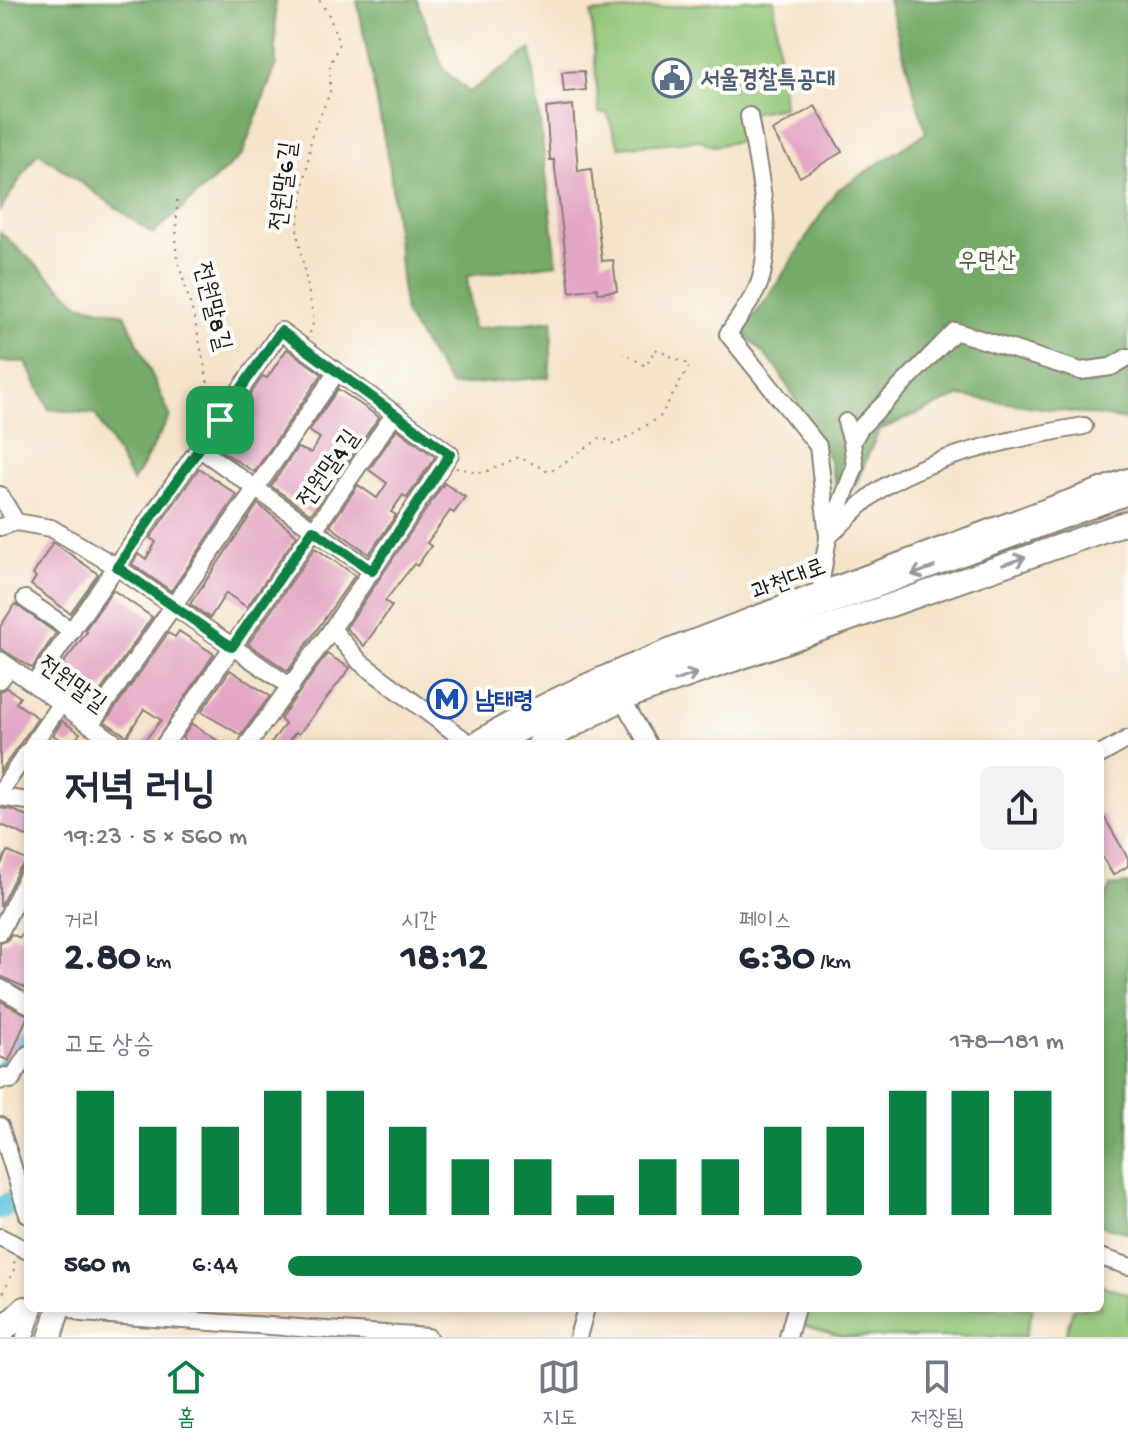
<!DOCTYPE html>
<html lang="ko">
<meta charset="utf-8">
<style>
:root{--surface:#fff;--page:#f2f2f3;--text:#1f2937;--muted:#747a83;--line:#e0e1e3;--accent:#0b8043}
body{margin:0;font-family:"Gochi Hand","Poor Story",sans-serif;background:var(--page);color:var(--text);height:100vh;display:flex;flex-direction:column;font-size:30px;white-space:nowrap}
*{box-sizing:border-box;margin:0}
p{font-size:26px;color:var(--muted)}
.icon{flex:none;width:44px;height:44px;fill:none;stroke:currentColor;stroke-width:2;stroke-linecap:round;stroke-linejoin:round}
.map{position:relative;flex:1;overflow:hidden}
.drawer{position:absolute;left:24px;top:740px;width:1080px;height:572px;display:flex;flex-direction:column;background:var(--surface);border-radius:12px;box-shadow:0 4px 12px #0003}
.drawer>*{flex:none}
.pin{position:absolute;display:grid;place-items:center;width:68px;height:68px;color:#fff;margin:-34px;border-radius:16px;box-shadow:0 4px 12px #0006}
.round{display:grid;place-items:center;flex:none;width:84px;height:84px;border-radius:12px;background:var(--page)}
.overview{display:flex;align-items:center;justify-content:space-between;height:136px;padding:0 40px}
h1{font-size:44px;font-weight:800;line-height:60px}
.figures{display:grid;grid-template-columns:repeat(3,1fr);gap:12px;height:136px;padding:8px 40px}
.figures div{display:grid;align-content:center}
.figures b{font-size:40px;font-weight:800}
.figures small{font-size:22px;font-weight:400}
.figures p{font-size:22px}
.chart{height:224px;padding:16px 40px}
.chart p{display:flex;justify-content:space-between}
.chart svg{width:100%;height:144px;margin-top:8px;stroke:var(--accent);stroke-width:6}
ul{padding:0 40px;list-style:none;font-size:26px}
li{display:grid;grid-template-columns:128px 96px 1fr;align-items:center;height:60px}
li i{height:20px;border-radius:10px;background:var(--accent)}
.tabs{display:flex;justify-content:space-around;align-items:center;height:112px;border-top:2px solid var(--line);background:var(--surface);font-size:22px;color:var(--muted)}
.tabs a{display:grid;justify-items:center;gap:4px}
.tabs .selected{color:var(--accent)}
.map>svg:first-child{display:block}
.green{fill:#90c476;stroke:#567049;stroke-width:2}
.forest{fill:#74aa67;stroke:#486342;stroke-width:2}
.lines{fill:none;stroke-linecap:round;stroke-linejoin:round}
.river{stroke:#60c7dc;stroke-width:22}
.building{fill:#e3a5c4}
.minor-casing{stroke:#888073;stroke-width:20}
.major-casing{stroke:#888073;stroke-width:26}
.highway-casing{stroke:#888073;stroke-width:28}
.path{stroke:#888073;stroke-width:2;stroke-dasharray:2 6;stroke-linecap:butt}
.minor{stroke:#fff;stroke-width:16}
.major{stroke:#fff;stroke-width:22}
.highway{stroke:#fff;stroke-width:24}
.oneway{stroke:#999}
.route-casing{stroke:#fff;stroke-width:16}
.route{stroke:#0b8043;stroke-width:10}
.labels{text-anchor:middle;stroke-width:8;stroke-linejoin:round;paint-order:stroke}
.service-label{font-size:24px;font-weight:bold;fill:#4e5e75;stroke:#fdfcf7;text-anchor:start}
.street-label{font-size:24px;fill:#1c1c1c;stroke:#fdfcf7}
.park-label{font-size:24px;fill:#4a5f40;stroke:#fdfcf7}
.transit-label{font-size:24px;font-weight:bold;fill:#164399;stroke:#fdfcf7;text-anchor:start}
</style>
<div class="map">
<svg width="1128" height="1337" viewBox="0 0 1128 1337">
<rect width="100%" height="100%" fill="#fdfcf7"/>
<filter id="ink" filterUnits="userSpaceOnUse"><feTurbulence type="fractalNoise" baseFrequency=".0125" numOctaves="2"/><feDisplacementMap in="SourceGraphic" scale="16" xChannelSelector="R" yChannelSelector="G"/><feConvolveMatrix kernelMatrix="1 2 1 2 8 2 1 2 1" color-interpolation-filters="sRGB"/></filter>
<filter id="wash" filterUnits="userSpaceOnUse"><feTurbulence type="fractalNoise" baseFrequency=".006" numOctaves="4" result="noise"/><feDisplacementMap in="SourceGraphic" scale="32" xChannelSelector="R" yChannelSelector="G"/><feGaussianBlur stdDeviation="1.8" result="paint"/><feColorMatrix in="noise" values="0 0 0 0 0 0 0 0 0 0 0 0 0 0 0 0 0 1.4 0 .05"/><feComposite in="paint" operator="in"/></filter>
<g filter="url(#wash)">
<rect width="100%" height="100%" fill="#f5e3ca"/>
<g class="green">
<polygon points="748,0 774,0 784,107 742,114 748,140 713,146 700,140 619,147 607,113 599,113 591,13"/>
<polygon points="1100,1285 1128,1294 1128,1337 1065,1337 1073,1308 1100,1308"/>
<polygon points="803,1308 1033,1308 1025,1337 843,1337 799,1324"/>
</g>
<g class="forest">
<polygon points="0,0 275,0 276,65 242,155 153,234 38,152 0,210"/>
<polygon points="357,0 417,0 444,70 469,92 531,49 557,264 467,276 473,329 553,320 549,377 451,386 405,315 390,169"/>
<polygon points="888,0 1128,0 1128,420 959,396 879,430 855,486 837,491 829,458 777,368 742,331 769,296 836,191 926,133"/>
<polygon points="0,232 79,304 125,314 170,416 133,482 95,414 49,409 26,362 0,362"/>
<polygon points="1128,884 1128,1233 1100,1225 1100,914 1110,886"/>
</g>
<g class="lines">
<g class="river">
<polyline points="5,1071 28,1044"/>
<polyline points="0,1209 11,1202"/>
</g>
</g>
<g id="blocks">
<g class="building">
<polygon points="584,71 586,90 564,92 562,72"/>
<polygon points="573,105 578,171 591,169 602,261 613,260 617,291 598,293 597,288 570,292 554,160 550,160 546,108"/>
<polygon points="815,106 842,152 800,177 772,131"/>
<polygon points="287,349 322,374 254,472 214,446 223,434 231,439 241,424 233,419 263,376 267,378"/>
<polygon points="338,389 379,417 311,514 271,486 297,448 311,453 320,438 309,431"/>
<polygon points="397,429 435,457 407,498 403,495 391,512 396,515 369,554 330,526 358,485 377,498 387,483 369,470"/>
<polygon points="199,468 237,495 171,591 132,564 138,554 146,559 156,542 150,538"/>
<polygon points="444,483 465,497 454,513 450,511 427,543 431,546 417,566 414,564 385,601 392,606 364,646 346,628"/>
<polygon points="258,504 297,535 247,607 226,593 210,618 190,604"/>
<polygon points="53,542 98,574 70,613 31,585 36,577 33,575"/>
<polygon points="315,548 355,575 288,671 248,644"/>
<polygon points="113,590 152,617 88,709 49,682 87,632 85,630"/>
<polygon points="15,604 56,633 32,668 0,648 0,627"/>
<polygon points="179,631 214,654 154,744 142,744 161,720 144,709 127,736 105,722 168,633 175,637"/>
<polygon points="327,654 350,668 299,734 296,732 286,744 270,744 285,724 280,719"/>
<polygon points="230,670 270,696 241,735 201,712"/>
<polygon points="7,688 20,697 16,703 38,718 0,772 0,691"/>
<polygon points="62,721 80,733 73,744 66,744 53,735"/>
<polygon points="192,724 223,744 190,744 182,738"/>
<polygon points="0,808 14,810 28,817 28,837 0,824"/>
<polygon points="1100,810 1128,858 1128,866 1113,875 1100,853"/>
<polygon points="7,851 28,861 18,870 0,907 0,867"/>
<polygon points="28,920 28,989 0,976 0,943 7,941 11,934 20,938"/>
<polygon points="0,1001 28,1015 9,1061 0,1057"/>
</g>
</g>
</g>
<g filter="url(#ink)">
<use href="#blocks" fill-opacity="0" stroke="#888073" stroke-width="2"/>
<g class="lines">
<g class="minor-casing">
<g id="minor">
<path d="M749 116C757 162 778 248 756 291 748 306 737 320 728 334L818 446 828 537 821 581 824 593"/>
<polyline points="846,422 852,442"/>
<polyline points="200,449 372,571"/>
<polyline points="0,495 16,522 51,528 117,567 291,687"/>
<polyline points="0,527 16,522"/>
<polyline points="830,532 855,467 852,442 860,428 955,331 1081,371 1111,367 1128,357"/>
<path d="M829 536C844 523 858 506 874 494 922 457 1025 436 1084 426"/>
<polyline points="25,599 72,631"/>
<polyline points="332,629 360,662 470,744"/>
<polyline points="0,660 117,744"/>
<polyline points="0,680 10,667"/>
<polyline points="34,684 281,331 450,454 332,629 248,744"/>
<polyline points="622,699 648,744"/>
<polyline points="90,725 337,372"/>
<polyline points="33,744 61,703"/>
<polyline points="165,744 395,413"/>
<polyline points="500,744 600,691 1128,496"/>
<polyline points="1100,755 1128,739"/>
<polyline points="0,792 28,751"/>
<polyline points="0,797 28,801"/>
<polyline points="0,932 28,875"/>
<polyline points="0,988 28,1004"/>
<polyline points="0,1081 5,1076 11,1080 28,1054"/>
<polyline points="0,1126 28,1215"/>
<polyline points="0,1237 28,1251"/>
<polyline points="1100,1257 1128,1266"/>
<polyline points="71,1308 81,1313 428,1337"/>
<polyline points="25,1337 34,1308"/>
<polyline points="578,1337 586,1308"/>
<polyline points="788,1337 796,1308"/>
</g>
</g>
<g class="major-casing">
<g id="major">
<path d="M475 744C570 686 670 650 774 611 892 567 1010 524 1128 480"/>
<polyline points="539,744 622,699 1128,522"/>
<polyline points="50,1337 59,1308"/>
</g>
</g>
<g class="highway-casing">
<polyline id="highway" points="0,1333 25,1309"/>
</g>
<g class="path">
<polyline points="177,200 176,254 195,321 207,377 210,407"/>
<polyline points="310,333 314,320 297,232 312,134 330,93 330,66 339,43 329,15 319,0"/>
<polyline points="456,468 483,473 519,457 550,472 602,437 614,445 660,417 690,365 655,349 646,366 623,353"/>
<polyline points="0,1300 15,1267 14,1261"/>
</g>
<use href="#minor" class="minor"/>
<use href="#major" class="major"/>
<use href="#highway" class="highway"/>
</g>
<defs><path id="oneway-shaft" d="M-6 0H5M1.5-3L5.5 0L1.5 3" fill="none" stroke-width="1.6" stroke-linecap="round" stroke-linejoin="round" transform="scale(2)"/></defs>
<g class="oneway">
<use href="#oneway-shaft" transform="translate(1014 561) rotate(-19)"/>
<use href="#oneway-shaft" transform="translate(923 571) rotate(159)"/>
<use href="#oneway-shaft" transform="translate(686 677) rotate(-19)"/>
</g>
</g>
<g class="lines" filter="url(#ink)">
<g class="route-casing">
<polygon id="route" points="281,331 450,454 372,571 313,530 232,647 117,567"/>
</g>
<use href="#route" class="route"/>
</g>
<defs>
<g id="civic-ring" transform="scale(2)"><circle r="9.5" fill="#fdfcf7" stroke="#5c6f8a" stroke-width="1.5"/><path d="M-.6-6.5H3V-4.5H.6V-3L4-1V1h2V6H-6V1h2V-1L-.6-3ZM-1.2 2.5V6h2.4V2.5Z" fill="#5c6f8a"/></g>
<g id="metro-ring" transform="scale(2)"><circle r="9.5" fill="#fdfcf7" stroke="#1a4fb4" stroke-width="1.5"/><path d="M-5.5 5V-5H-3L0 0L3-5H5.5V5H3V-.5L0 4L-3-.5V5Z" fill="#1a4fb4"/></g>
</defs>
<g fill-rule="evenodd">
<use href="#civic-ring" x="672" y="78"/>
<use href="#metro-ring" x="447" y="699"/>
</g>
<g class="labels">
<g class="service-label">
<text x="700" y="86">서울경찰특공대</text>
</g>
<g class="street-label">
<text transform="translate(282 186) rotate(-83)" y="8">전원말6길</text>
<text transform="translate(214 306) rotate(76)" y="8">전원말8길</text>
<text transform="translate(327 468) rotate(-55)" y="8">전원말4길</text>
<text transform="translate(788 578) rotate(-21)" y="8">과천대로</text>
<text transform="translate(73 683) rotate(36)" y="8">전원말길</text>
</g>
<g class="park-label">
<text x="987" y="267">우면산</text>
</g>
<g class="transit-label">
<text x="475" y="707">남태령</text>
</g>
</g>
</svg>
<div class="pin" style="left:220px;top:420px;background:#1e9e55"><svg class="icon" aria-label="arrive" viewBox="0 0 24 24"><path d="M6 21V4h12l-3 4 3 4H6"/></svg></div>
<section class="drawer">
<div class="overview"><div><h1>저녁 러닝</h1><p>19:23 · 5 × 560 m</p></div><a class="round"><svg class="icon" aria-label="share" viewBox="0 0 24 24"><path d="M12 15V3M7 8l5-5 5 5M5 13v7h14v-7"/></svg></a></div>
<div class="figures">
<div><p>거리</p><b>2.80<small> km</small></b></div>
<div><p>시간</p><b>18:12</b></div>
<div><p>페이스</p><b>6:30<small> /km</small></b></div>
</div>
<div class="chart"><p><span>고도 상승</span>178–181 m</p>
<svg viewBox="0 0 160 44" preserveAspectRatio="none"><path d="M5 44V6M15 44V17M25 44V17M35 44V6M45 44V6M55 44V17M65 44V27M75 44V27M85 44V38M95 44V27M105 44V27M115 44V17M125 44V17M135 44V6M145 44V6M155 44V6"/></svg>
</div>
<ul>
<li><b>560 m</b>6:44<i style="width:74%"></i></li>
</ul>
</section>
</div>
<nav class="tabs">
<a class="selected"><svg class="icon" aria-label="home" viewBox="0 0 24 24"><path d="M3 11l9-7 9 7M6 9v11h12V9"/></svg>홈</a>
<a><svg class="icon" aria-label="map" viewBox="0 0 24 24"><path d="M3 6l6-2 6 2 6-2v14l-6 2-6-2-6 2zM9 4v14M15 6v14"/></svg>지도</a>
<a><svg class="icon" aria-label="saved" viewBox="0 0 24 24"><path d="M7 4h10v16l-5-4-5 4z"/></svg>저장됨</a>
</nav>
